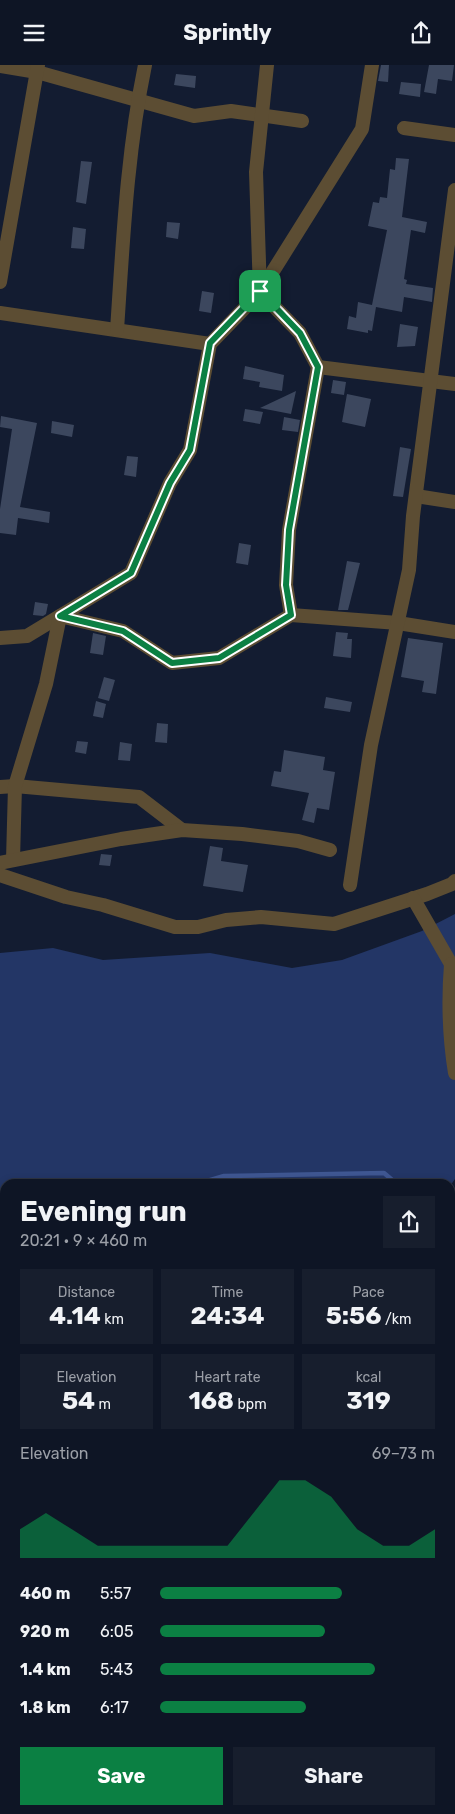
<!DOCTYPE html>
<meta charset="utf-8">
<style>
:root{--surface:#0e1525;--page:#171e2d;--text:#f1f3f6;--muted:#9b9fa7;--line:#2e3442;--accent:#0b8043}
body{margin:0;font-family:Rubik,sans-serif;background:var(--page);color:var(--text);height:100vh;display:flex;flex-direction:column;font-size:19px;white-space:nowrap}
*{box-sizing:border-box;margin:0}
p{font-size:16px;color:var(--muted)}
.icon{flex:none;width:28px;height:28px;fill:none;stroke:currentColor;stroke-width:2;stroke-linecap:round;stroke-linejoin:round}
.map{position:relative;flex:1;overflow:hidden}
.sheet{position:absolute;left:0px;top:1114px;width:455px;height:636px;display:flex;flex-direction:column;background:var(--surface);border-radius:15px 15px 0 0;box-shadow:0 2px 8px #0003,0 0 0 1px var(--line)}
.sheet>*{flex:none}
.pin{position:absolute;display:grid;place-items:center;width:42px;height:42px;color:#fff;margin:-21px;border-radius:10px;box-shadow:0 2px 8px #0006}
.round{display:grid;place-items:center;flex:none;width:52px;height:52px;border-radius:0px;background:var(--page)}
.summary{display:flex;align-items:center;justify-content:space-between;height:85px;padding:0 20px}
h1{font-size:28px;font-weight:700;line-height:38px}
.stats{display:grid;grid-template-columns:repeat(3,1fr);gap:8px;height:85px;padding:5px 20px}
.stats div{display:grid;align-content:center;border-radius:0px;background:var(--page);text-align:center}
.stats b{font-size:25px;font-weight:700}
.stats small{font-size:14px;font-weight:400}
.stats p{font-size:14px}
.chart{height:140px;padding:10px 20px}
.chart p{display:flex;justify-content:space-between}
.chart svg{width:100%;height:90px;margin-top:5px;fill:var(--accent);opacity:.7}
.button{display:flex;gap:10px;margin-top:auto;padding:10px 20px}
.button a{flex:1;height:58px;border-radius:0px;background:var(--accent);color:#fff;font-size:20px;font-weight:700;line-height:58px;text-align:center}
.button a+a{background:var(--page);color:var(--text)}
ul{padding:0 20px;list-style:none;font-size:16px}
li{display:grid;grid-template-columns:80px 60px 1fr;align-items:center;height:38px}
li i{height:12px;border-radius:6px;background:var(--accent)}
header{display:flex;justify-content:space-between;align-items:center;height:65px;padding:0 20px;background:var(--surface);font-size:22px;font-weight:700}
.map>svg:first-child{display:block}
.green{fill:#233666}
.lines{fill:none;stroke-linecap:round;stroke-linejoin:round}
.stream{stroke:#3f5792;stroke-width:4.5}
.building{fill:#3c475e}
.street{stroke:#5c4d33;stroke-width:14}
.route-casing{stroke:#fff;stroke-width:10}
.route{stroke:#0b8043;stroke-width:6}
</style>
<header><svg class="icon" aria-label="menu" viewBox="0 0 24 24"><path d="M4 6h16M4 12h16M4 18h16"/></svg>Sprintly<svg class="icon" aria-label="share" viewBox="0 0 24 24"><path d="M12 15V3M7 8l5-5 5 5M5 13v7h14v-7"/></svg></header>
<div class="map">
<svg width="455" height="1749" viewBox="0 0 455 1749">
<rect width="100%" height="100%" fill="#131c31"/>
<g class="green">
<polygon points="455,849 455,1114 450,1121 450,1119 5,1119 5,1153 0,1151 0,888 53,883 103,895 210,888 292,903 342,895 422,866"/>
<polygon points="450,1404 455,1406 455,1749 241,1749 243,1745 450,1745"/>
</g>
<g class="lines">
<g class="stream">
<polyline points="197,1119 224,1111 384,1108 397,1119"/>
<polyline points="0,1126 5,1128"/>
<polyline points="450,1165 455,1166"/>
<polyline points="0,1468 5,1469"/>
</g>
</g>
<g class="building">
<polygon points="381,0 389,0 388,17 378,16"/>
<polygon points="429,0 454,0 452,16 438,14 436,29 424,27"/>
<polygon points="176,9 196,11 195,23 174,20"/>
<polygon points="401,17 421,19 420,32 399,29"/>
<polygon points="396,93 409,94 402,152 427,157 425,168 411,165 404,214 407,215 406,219 433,223 432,237 404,232 402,247 376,242 372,266 368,265 368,268 347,264 349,251 356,253 358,237 372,240 387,165 368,161 373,137 379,138 380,132 387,133 390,104 395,105"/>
<polygon points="81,96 92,97 86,139 76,137"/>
<polygon points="167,157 180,158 178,174 166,172"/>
<polygon points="73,162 86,164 84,184 71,183"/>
<polygon points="202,226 214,228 211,248 199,246"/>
<polygon points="400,259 418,262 415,281 397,282"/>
<polygon points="245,301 284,310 282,326 259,322 260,317 243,314"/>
<polygon points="333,315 346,317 344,330 331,328"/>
<polygon points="296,326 291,349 260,343"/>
<polygon points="347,329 371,334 365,362 342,357"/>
<polygon points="245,344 263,347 260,359 243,356"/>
<polygon points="1,351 37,358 20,442 50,447 49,458 18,453 16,470 0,468 0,444 12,364 0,362"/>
<polygon points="284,352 300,355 298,367 282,365"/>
<polygon points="52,356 74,360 72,372 51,368"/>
<polygon points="400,382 411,384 403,432 393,431"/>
<polygon points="127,391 138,392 136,412 124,410"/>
<polygon points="239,478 251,480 248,500 236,498"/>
<polygon points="347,496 360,498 348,545 338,545"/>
<polygon points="35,537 48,539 46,549 43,551 33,550"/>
<polygon points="336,567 348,568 347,574 352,574 351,593 333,591"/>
<polygon points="93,568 106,571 103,590 90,588"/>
<polygon points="408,573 443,578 436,629 422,627 424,616 401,612"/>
<polygon points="104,612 115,615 109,636 98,633"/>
<polygon points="326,632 352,637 350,647 324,643"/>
<polygon points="96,636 106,639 103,653 93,651"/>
<polygon points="157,658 168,659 167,678 155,677"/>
<polygon points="77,676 88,677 86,689 75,687"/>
<polygon points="120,677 132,679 130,696 118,695"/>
<polygon points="284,685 325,692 323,705 335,707 329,745 317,743 314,758 302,755 309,728 271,721 274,706 281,707"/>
<polygon points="210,781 223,783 221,796 248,800 243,827 203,821"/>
<polygon points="101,789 112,790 110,801 99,800"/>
</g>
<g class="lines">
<g class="street">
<polyline points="0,1 37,7 194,51 231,46 302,56"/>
<polyline points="404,63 455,70"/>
<polyline points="0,217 38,0"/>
<polyline points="0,248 210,279"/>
<path d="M117 265C123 176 127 87 145 0"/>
<polyline points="318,302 455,319"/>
<polyline points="416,431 455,437"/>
<polyline points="291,550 286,520 289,465 318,302 300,268 260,227 362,64 372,0"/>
<polyline points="0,573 27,571 60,551 123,566 172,598 219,593 291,550 398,558 455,567"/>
<polyline points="0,722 15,721 139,732 182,765"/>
<polyline points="13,795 15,721 46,619 60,551 131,508 170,418 190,385 210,279 260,227 256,107 267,0"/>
<polyline points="0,798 121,774 182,765 242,769 298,776 330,785"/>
<polyline points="0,810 66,832 103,840 175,862 198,862 226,855 261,852 334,859 427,829 452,819 455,816"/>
<polyline points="350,820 371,680 409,505 413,451 455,125"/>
<polyline points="413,833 455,906"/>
<path d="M451 899C448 937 449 971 455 1008"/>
</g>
</g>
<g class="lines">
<g class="route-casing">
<polygon id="route" points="260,226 300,268 318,302 289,465 286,520 291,550 219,593 172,598 123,566 60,551 131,508 170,418 190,385 210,278"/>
</g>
<use href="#route" class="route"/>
</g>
</svg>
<div class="pin" style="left:260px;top:226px;background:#1e9e55"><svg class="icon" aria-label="arrive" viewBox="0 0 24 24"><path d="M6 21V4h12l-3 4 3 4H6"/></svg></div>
<section class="sheet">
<div class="summary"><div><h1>Evening run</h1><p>20:21 · 9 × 460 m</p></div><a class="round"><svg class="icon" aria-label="share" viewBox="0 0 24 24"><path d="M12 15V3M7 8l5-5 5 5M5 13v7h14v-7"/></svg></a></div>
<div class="stats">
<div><p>Distance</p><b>4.14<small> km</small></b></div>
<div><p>Time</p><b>24:34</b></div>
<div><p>Pace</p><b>5:56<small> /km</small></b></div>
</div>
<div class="stats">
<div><p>Elevation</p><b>54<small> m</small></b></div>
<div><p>Heart rate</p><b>168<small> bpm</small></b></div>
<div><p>kcal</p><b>319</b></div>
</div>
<div class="chart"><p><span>Elevation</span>69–73 m</p>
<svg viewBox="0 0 160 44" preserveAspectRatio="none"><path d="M0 44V30L10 22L20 30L30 38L40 38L50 38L60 38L70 38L80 38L90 22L100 6L110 6L120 14L130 30L140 38L150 38L160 30V44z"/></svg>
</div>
<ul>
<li><b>460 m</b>5:57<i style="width:66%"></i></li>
<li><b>920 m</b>6:05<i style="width:60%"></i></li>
<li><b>1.4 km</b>5:43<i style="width:78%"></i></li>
<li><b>1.8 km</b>6:17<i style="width:53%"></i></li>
</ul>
<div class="button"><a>Save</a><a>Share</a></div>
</section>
</div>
